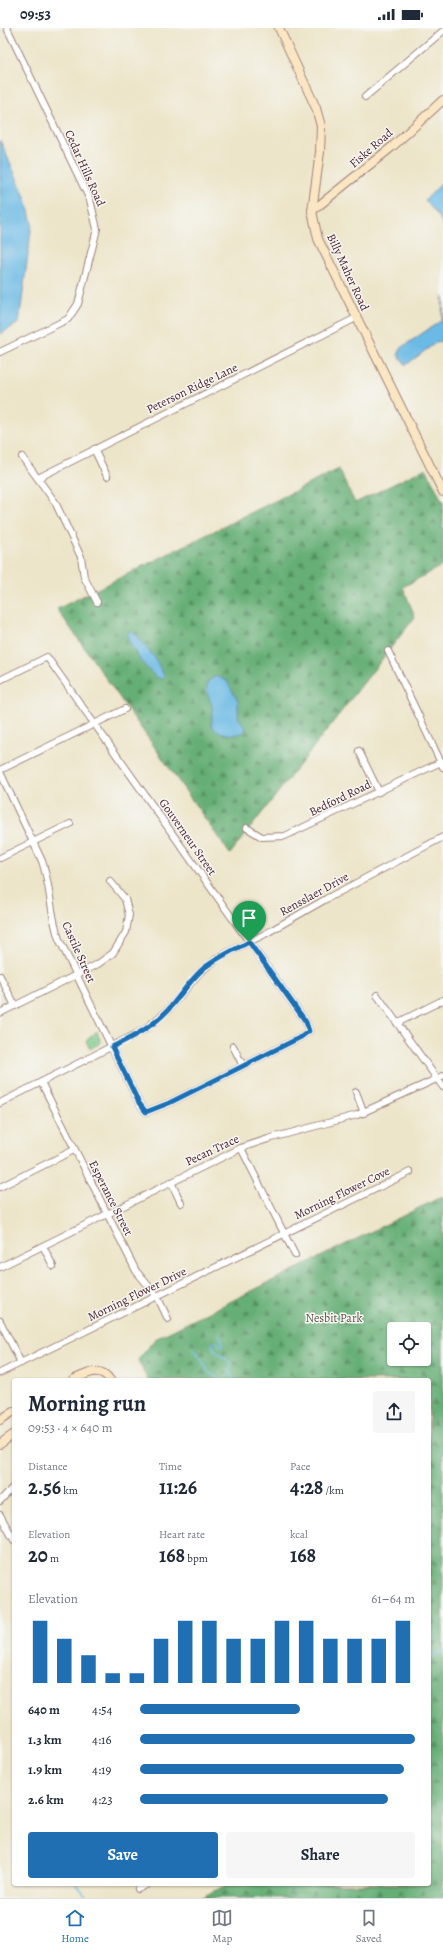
<!DOCTYPE html>
<meta charset="utf-8">
<style>
:root{--surface:#fff;--page:#f6f6f7;--text:#1f2937;--muted:#747a83;--line:#e0e1e3;--accent:#1f6fb2}
body{margin:0;font-family:Alegreya,serif;background:var(--page);color:var(--text);height:100vh;display:flex;flex-direction:column;font-size:15px;white-space:nowrap}
*{box-sizing:border-box;margin:0}
p{font-size:13px;color:var(--muted)}
.icon{flex:none;width:22px;height:22px;fill:none;stroke:currentColor;stroke-width:2;stroke-linecap:round;stroke-linejoin:round}
.map{position:relative;flex:1;overflow:hidden}
.side{position:absolute;left:12px;top:1350px;width:419px;height:508px;display:flex;flex-direction:column;background:var(--surface);border-radius:4px;box-shadow:0 1px 3px #0004}
.side>*{flex:none}
.controls{position:absolute;left:387px;top:1294px;display:grid;gap:8px}
.controls a{display:grid;place-items:center;width:44px;height:44px;border-radius:4px;background:var(--surface);box-shadow:0 1px 3px #0004;font-size:20px}
.pin{position:absolute;display:grid;place-items:center;width:34px;height:34px;color:#fff;margin:-41px -17px;border-radius:50% 50% 50% 0;rotate:-45deg;box-shadow:0 0 4px #0007}
.pin .icon{rotate:45deg}
.round{display:grid;place-items:center;flex:none;width:42px;height:42px;border-radius:4px;background:var(--page)}
.head{display:flex;align-items:center;justify-content:space-between;height:68px;padding:0 16px}
h1{font-size:22px;font-weight:700;line-height:30px}
.stats{display:grid;grid-template-columns:repeat(3,1fr);gap:6px;height:68px;padding:4px 16px}
.stats div{display:grid;align-content:center}
.stats b{font-size:20px;font-weight:700}
.stats small{font-size:11px;font-weight:400}
.stats p{font-size:11px}
.chart{height:112px;padding:8px 16px}
.chart p{display:flex;justify-content:space-between}
.chart svg{width:100%;height:72px;margin-top:4px;stroke:var(--accent);stroke-width:6}
.primary-button{display:flex;gap:8px;margin-top:auto;padding:8px 16px}
.primary-button a{flex:1;height:46px;border-radius:4px;background:var(--accent);color:#fff;font-size:16px;font-weight:700;line-height:46px;text-align:center}
.primary-button a+a{background:var(--page);color:var(--text)}
ul{padding:0 16px;list-style:none;font-size:13px}
li{display:grid;grid-template-columns:64px 48px 1fr;align-items:center;height:30px}
li i{height:10px;border-radius:5px;background:var(--accent)}
.status{display:flex;justify-content:space-between;align-items:center;height:28px;padding:0 20px;background:var(--surface);direction:ltr}
.status svg{height:11px;fill:currentColor}
.tabs{display:flex;justify-content:space-around;align-items:center;height:56px;border-top:1px solid var(--line);background:var(--surface);font-size:11px;color:var(--muted)}
.tabs a{display:grid;justify-items:center;gap:2px}
.tabs .selected{color:var(--accent)}
.map>svg:first-child{display:block}
.grass{fill:url(#grass-dots);stroke:#63745a}
.forest{fill:url(#forest-firs);stroke:#586650;fill-rule:evenodd}
.water{fill:#6abae5;stroke:#5a6c88}
.lines{fill:none;stroke-linecap:round;stroke-linejoin:round}
.stream{stroke:#6abae5;stroke-width:1.5}
.street-casing{stroke:#9c827a;stroke-width:8}
.secondary-casing{stroke:#9c827a;stroke-width:10}
.street{stroke:#fff;stroke-width:6}
.secondary{stroke:#fbe6c4;stroke-width:8}
.route-casing{stroke:#fff;stroke-width:8}
.route{stroke:#1f6fb2;stroke-width:5}
.labels{text-anchor:middle;stroke-width:3;stroke-linejoin:round;paint-order:stroke}
.street-label{font-size:12px;fill:#4a1f2b;stroke:#f6f6f2}
.park-label{font-size:12px;fill:#595247;stroke:#f6f6f2}
</style>
<div class="status"><b>09:53</b><svg viewBox="0 0 49 12"><path d="M0 12V9h3v3zM5 12V6h3v6zM10 12V3h3v9zM15 12V0h3v12zM26 1h20v11H26zM47 4h2v5h-2z"/></svg></div>
<div class="map">
<svg width="443" height="1870" viewBox="0 0 443 1870">
<defs>
<pattern id="grass-dots" width="8" height="8" patternUnits="userSpaceOnUse"><rect width="8" height="8" fill="#7cca89"/><path d="M2 2h.1M6 6h.1" fill="none" stroke="#6dad76" stroke-width="1.8" stroke-linecap="round"/></pattern>
<pattern id="forest-firs" width="22" height="20" patternUnits="userSpaceOnUse"><rect width="22" height="20" fill="#65ae75"/><path d="M5 1l3.5 6h-7zM16 11l3.5 6h-7z" fill="#558d60"/></pattern>
</defs>
<rect width="100%" height="100%" fill="#f6f6f2"/>
<filter id="ink" filterUnits="userSpaceOnUse"><feTurbulence type="fractalNoise" baseFrequency=".025" numOctaves="2"/><feDisplacementMap in="SourceGraphic" scale="8" xChannelSelector="R" yChannelSelector="G"/><feConvolveMatrix kernelMatrix="1 2 1 2 8 2 1 2 1" color-interpolation-filters="sRGB"/></filter>
<filter id="wash" filterUnits="userSpaceOnUse"><feTurbulence type="fractalNoise" baseFrequency=".012" numOctaves="4" result="noise"/><feDisplacementMap in="SourceGraphic" scale="16" xChannelSelector="R" yChannelSelector="G"/><feGaussianBlur stdDeviation="0.9" result="paint"/><feColorMatrix in="noise" values="0 0 0 0 0 0 0 0 0 0 0 0 0 0 0 0 0 1.4 0 .05"/><feComposite in="paint" operator="in"/></filter>
<g filter="url(#wash)">
<rect width="100%" height="100%" fill="#ede5c9"/>
<polygon class="grass" points="97,1003 101,1015 90,1021 86,1013"/>
<g class="forest">
<polygon points="426,440 443,475 443,537 403,559 415,589 230,826 57,581 339,441 355,475"/>
<path d="M443 1168V1870H200L229 1856H429V1352H148L138 1332 155 1311ZM394 1301H424V1331H394Z"/>
</g>
<g class="water">
<polygon points="0,112 26,171 32,195 19,295 0,306"/>
<polygon points="443,154 443,197 439,189 425,172"/>
<polygon points="443,268 443,315 438,313 406,337 398,327 402,319 442,292"/>
<path d="M131 602 155 630 164 648 163 651C151 651 128 617 127 606Z"/>
<path d="M216 648 227 653 238 673V689L246 701C241 711 217 706 212 698 211 691 214 681 211 675 208 665 205 665 208 653Z"/>
</g>
<g class="lines">
<g class="stream">
<polyline points="219,1306 223,1316 221,1318 215,1314 212,1316 214,1322 232,1336 229,1342 234,1352"/>
<path d="M193 1321C202 1329 202 1334 208 1343 211 1347 216 1347 218 1352"/>
<polyline points="429,1600 434,1611 429,1614"/>
<polyline points="429,1626 432,1629 440,1623 443,1626"/>
<polyline points="76,1856 88,1870"/>
</g>
</g>
</g>
<g filter="url(#ink)">
<g class="lines">
<g class="street-casing">
<g id="street">
<polyline points="365,69 443,3"/>
<polyline points="0,324 68,291 78,276 97,201 90,172 7,0"/>
<polyline points="94,421 107,448"/>
<polyline points="22,429 55,474 81,529 84,549 97,574"/>
<polyline points="38,450 356,290"/>
<polyline points="388,623 443,739"/>
<path d="M0 652 47 629 306 994 309 1003 301 1009 169 1075 146 1084 139 1075 59 911C50 886 51 859 42 833L0 744"/>
<polyline points="359,723 379,764"/>
<polyline points="0,742 125,681"/>
<polyline points="247,800 262,809 285,808 443,733"/>
<polyline points="0,830 70,796"/>
<polyline points="0,948 15,978"/>
<polyline points="377,967 443,1059"/>
<polyline points="0,985 98,936 113,925 126,904 129,887 125,871 110,853"/>
<polyline points="397,995 443,972"/>
<polyline points="233,1018 243,1038"/>
<polyline points="41,1054 136,1243 157,1268 168,1291"/>
<polyline points="356,1064 364,1085"/>
<polyline points="0,1075 144,1002 168,982 200,944 219,929 265,906 326,871 443,809"/>
<polyline points="241,1120 295,1227"/>
<polyline points="171,1154 181,1175"/>
<polyline points="0,1159 74,1122"/>
<polyline points="43,1218 53,1238"/>
<polyline points="0,1239 241,1120 268,1111 357,1087 443,1048"/>
<polyline points="0,1293 21,1335"/>
<polyline points="0,1345 410,1144"/>
<polyline points="0,1473 14,1458"/>
<polyline points="0,1487 14,1512"/>
<polyline points="138,1861 148,1856"/>
</g>
</g>
<g class="secondary-casing">
<g id="secondary">
<polyline points="279,0 316,80 321,98 320,124 312,183 318,211 443,464"/>
<polyline points="312,183 393,118 443,72"/>
<path d="M73 1352C86 1346 100 1337 110 1352"/>
<polyline points="0,1392 14,1383"/>
<polyline points="0,1416 14,1406"/>
</g>
</g>
<use href="#street" class="street"/>
<use href="#secondary" class="secondary"/>
</g>
</g>
<g class="lines" filter="url(#ink)">
<g class="route-casing">
<path id="route" d="M249 914 306 994 309 1003 301 1009 169 1075 146 1084 139 1075 112 1019C133 1009 152 999 168 982 180 968 190 952 204 940 218 929 233 922 249 914Z"/>
</g>
<use href="#route" class="route"/>
</g>
<g class="labels">
<g class="street-label">
<text transform="translate(371 120) rotate(-41)" y="4">Fiske Road</text>
<text transform="translate(85 140) rotate(66)" y="4">Cedar Hills Road</text>
<text transform="translate(348 244) rotate(65)" y="4">Billy Maher Road</text>
<text transform="translate(192 360) rotate(-26)" y="4">Peterson Ridge Lane</text>
<text transform="translate(340 770) rotate(-26)" y="4">Bedford Road</text>
<text transform="translate(188 809) rotate(55)" y="4">Gouverneur Street</text>
<text transform="translate(314 866) rotate(-29)" y="4">Rensslaer Drive</text>
<text transform="translate(79 924) rotate(66)" y="4">Castile Street</text>
<text transform="translate(212 1122) rotate(-25)" y="4">Pecan Trace</text>
<text transform="translate(342 1165) rotate(-26)" y="4">Morning Flower Cove</text>
<text transform="translate(111 1170) rotate(63)" y="4">Esperance Street</text>
<text transform="translate(137 1266) rotate(-26)" y="4">Morning Flower Drive</text>
</g>
<g class="park-label">
<text x="334" y="1294">Nesbit Park</text>
</g>
</g>
</svg>
<div class="controls">
<a><svg class="icon" aria-label="locate" viewBox="0 0 24 24"><circle cx="12" cy="12" r="6"/><path d="M12 2v4M12 18v4M2 12h4M18 12h4"/></svg></a>
</div>
<div class="pin" style="left:249px;top:914px;background:#1e9e55"><svg class="icon" aria-label="arrive" viewBox="0 0 24 24"><path d="M6 21V4h12l-3 4 3 4H6"/></svg></div>
<section class="side">
<div class="head"><div><h1>Morning run</h1><p>09:53 · 4 × 640 m</p></div><a class="round"><svg class="icon" aria-label="share" viewBox="0 0 24 24"><path d="M12 15V3M7 8l5-5 5 5M5 13v7h14v-7"/></svg></a></div>
<div class="stats">
<div><p>Distance</p><b>2.56<small> km</small></b></div>
<div><p>Time</p><b>11:26</b></div>
<div><p>Pace</p><b>4:28<small> /km</small></b></div>
</div>
<div class="stats">
<div><p>Elevation</p><b>20<small> m</small></b></div>
<div><p>Heart rate</p><b>168<small> bpm</small></b></div>
<div><p>kcal</p><b>168</b></div>
</div>
<div class="chart"><p><span>Elevation</span>61–64 m</p>
<svg viewBox="0 0 160 44" preserveAspectRatio="none"><path d="M5 44V6M15 44V17M25 44V27M35 44V38M45 44V38M55 44V17M65 44V6M75 44V6M85 44V17M95 44V17M105 44V6M115 44V6M125 44V17M135 44V17M145 44V17M155 44V6"/></svg>
</div>
<ul>
<li><b>640 m</b>4:54<i style="width:58%"></i></li>
<li><b>1.3 km</b>4:16<i style="width:100%"></i></li>
<li><b>1.9 km</b>4:19<i style="width:96%"></i></li>
<li><b>2.6 km</b>4:23<i style="width:90%"></i></li>
</ul>
<div class="primary-button"><a>Save</a><a>Share</a></div>
</section>
</div>
<nav class="tabs">
<a class="selected"><svg class="icon" aria-label="home" viewBox="0 0 24 24"><path d="M3 11l9-7 9 7M6 9v11h12V9"/></svg>Home</a>
<a><svg class="icon" aria-label="map" viewBox="0 0 24 24"><path d="M3 6l6-2 6 2 6-2v14l-6 2-6-2-6 2zM9 4v14M15 6v14"/></svg>Map</a>
<a><svg class="icon" aria-label="saved" viewBox="0 0 24 24"><path d="M7 4h10v16l-5-4-5 4z"/></svg>Saved</a>
</nav>
